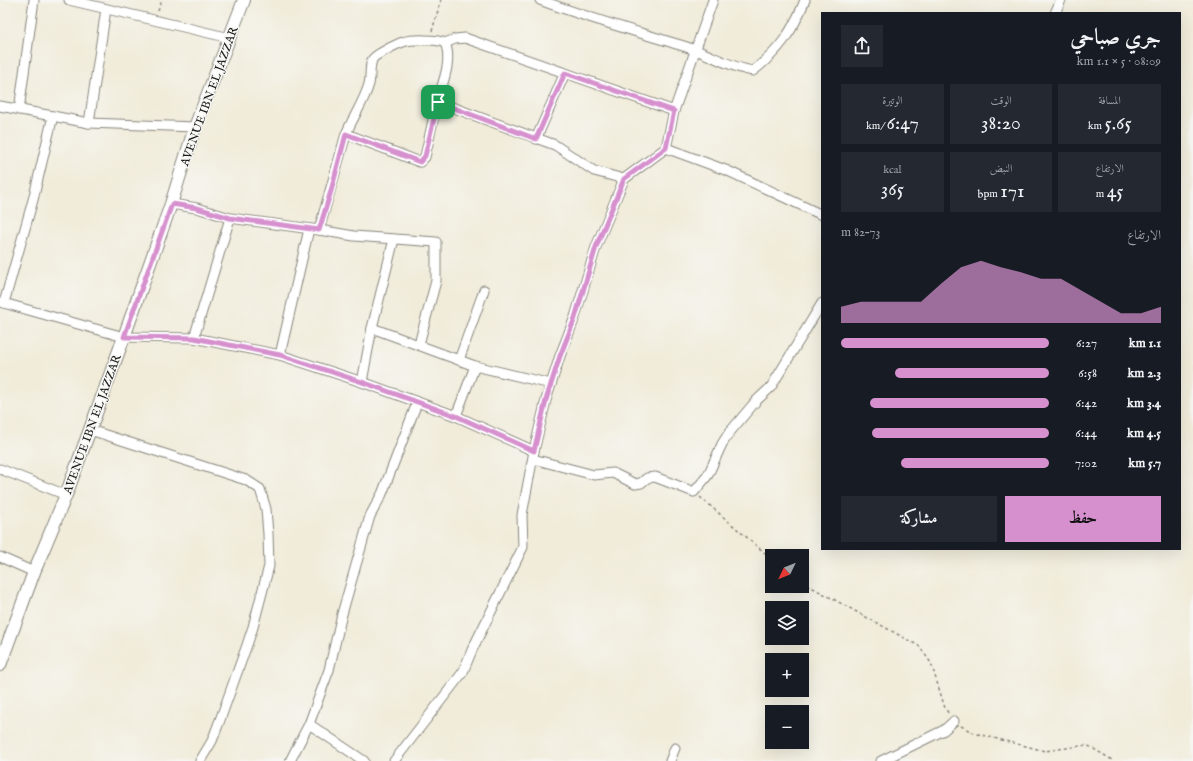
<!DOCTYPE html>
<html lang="ar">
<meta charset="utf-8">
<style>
:root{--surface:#171b24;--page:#242831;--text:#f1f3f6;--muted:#9ea1a6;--accent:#d690ce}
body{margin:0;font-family:"IM FELL English",Amiri,serif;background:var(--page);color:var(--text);direction:rtl;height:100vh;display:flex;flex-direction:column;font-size:15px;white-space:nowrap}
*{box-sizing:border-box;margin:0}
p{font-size:13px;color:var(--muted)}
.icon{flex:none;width:22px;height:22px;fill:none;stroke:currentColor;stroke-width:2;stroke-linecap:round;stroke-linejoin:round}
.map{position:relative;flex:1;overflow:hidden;direction:ltr}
.side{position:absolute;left:821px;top:12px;width:360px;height:538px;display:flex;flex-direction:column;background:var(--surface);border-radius:0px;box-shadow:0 4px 16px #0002;direction:rtl}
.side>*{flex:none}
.needle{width:26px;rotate:227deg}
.controls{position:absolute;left:765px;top:549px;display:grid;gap:8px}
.controls a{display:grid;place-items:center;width:44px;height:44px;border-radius:0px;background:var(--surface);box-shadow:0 4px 16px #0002;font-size:20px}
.pin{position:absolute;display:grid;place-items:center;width:34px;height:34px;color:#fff;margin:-17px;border-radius:8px;box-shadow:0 2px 6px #0006}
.round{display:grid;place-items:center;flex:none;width:42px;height:42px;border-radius:0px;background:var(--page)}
.summary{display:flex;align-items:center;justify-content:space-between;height:68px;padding:0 20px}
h1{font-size:22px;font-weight:600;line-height:30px}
.metrics{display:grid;grid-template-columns:repeat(3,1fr);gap:6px;height:68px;padding:4px 20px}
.metrics div{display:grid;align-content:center;border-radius:0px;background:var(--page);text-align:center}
.metrics b{font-size:20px;font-weight:600}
.metrics small{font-size:11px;font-weight:400}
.metrics p{font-size:11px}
.chart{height:112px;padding:8px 20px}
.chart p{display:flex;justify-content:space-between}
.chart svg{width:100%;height:72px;margin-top:4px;fill:var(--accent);opacity:.7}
.primary-button{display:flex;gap:8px;margin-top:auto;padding:8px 20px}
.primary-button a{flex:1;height:46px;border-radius:0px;background:var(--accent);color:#111;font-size:16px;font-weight:600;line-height:46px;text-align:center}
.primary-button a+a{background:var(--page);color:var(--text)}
ul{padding:0 20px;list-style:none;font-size:13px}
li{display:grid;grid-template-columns:64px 48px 1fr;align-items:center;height:30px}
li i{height:10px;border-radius:5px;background:var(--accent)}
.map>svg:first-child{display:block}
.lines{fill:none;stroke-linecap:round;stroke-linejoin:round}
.minor-casing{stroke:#86847b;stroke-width:11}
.major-casing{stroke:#86847b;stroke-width:14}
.path{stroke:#86847b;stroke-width:1.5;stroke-dasharray:3 3;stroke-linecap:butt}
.minor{stroke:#fff;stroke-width:9}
.major{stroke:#fff;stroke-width:12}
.route-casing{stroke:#fff;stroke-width:8}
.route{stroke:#d690ce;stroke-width:5}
.labels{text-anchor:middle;stroke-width:3;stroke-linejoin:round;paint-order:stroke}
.street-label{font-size:12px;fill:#1c1c1c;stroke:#f6f6f2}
</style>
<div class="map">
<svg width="1193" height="761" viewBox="0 0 1193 761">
<rect width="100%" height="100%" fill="#f6f6f2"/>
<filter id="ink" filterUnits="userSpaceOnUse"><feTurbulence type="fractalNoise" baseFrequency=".025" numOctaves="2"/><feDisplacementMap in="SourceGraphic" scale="8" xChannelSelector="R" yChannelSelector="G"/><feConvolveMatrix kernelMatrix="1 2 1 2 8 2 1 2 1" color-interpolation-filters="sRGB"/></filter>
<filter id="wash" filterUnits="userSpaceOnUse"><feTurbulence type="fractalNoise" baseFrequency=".012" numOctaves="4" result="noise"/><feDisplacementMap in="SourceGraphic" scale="16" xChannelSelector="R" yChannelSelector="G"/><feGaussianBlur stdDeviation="0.9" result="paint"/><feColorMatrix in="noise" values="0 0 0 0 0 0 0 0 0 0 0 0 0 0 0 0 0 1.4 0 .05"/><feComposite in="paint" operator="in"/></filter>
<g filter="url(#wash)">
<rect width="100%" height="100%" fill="#f1ecda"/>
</g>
<g filter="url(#ink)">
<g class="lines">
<g class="minor-casing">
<g id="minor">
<polyline points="69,0 230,38"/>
<path d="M540 0C590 19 642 33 693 49 713 56 732 68 753 71 779 51 793 31 805 0"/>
<polyline points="1055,13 1061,0"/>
<polyline points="445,43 455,39 465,38 674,111"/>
<polyline points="438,102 555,145 594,171 624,179 666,148 674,111 713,0"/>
<polyline points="0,106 89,123 195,127"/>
<polyline points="19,110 34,0"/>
<polyline points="89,123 106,9"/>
<polyline points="536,139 565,73"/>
<polyline points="666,148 728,171 822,215"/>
<polyline points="171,204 197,208 230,218 319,230 354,236 436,242 436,281 419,344"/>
<path d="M319 230 346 134C353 117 364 102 369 84 371 77 369 68 372 60 374 55 397 44 403 42 411 39 438 39 445 43 453 61 442 84 437 102 433 120 429 139 425 157L420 162 346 134"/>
<polyline points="0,302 124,337 194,338 280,355 362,382 456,416 534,451"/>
<polyline points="4,303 33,200 53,116"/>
<polyline points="372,328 475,366 456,416"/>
<polyline points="194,338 230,218"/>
<polyline points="280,355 309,229"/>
<polyline points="459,360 484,290"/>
<polyline points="475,366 551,384"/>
<polyline points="362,382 372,328 394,239"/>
<polyline points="90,430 246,480 260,489 266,509 268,534 269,566 253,627 247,645 220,720 212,741 200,761"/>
<polyline points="533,459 594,475 613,473 635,484 641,483 647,478 655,477 694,492 708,475 722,444 729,433 756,401 771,387 822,303"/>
<polyline points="0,469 66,495"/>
<polyline points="0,557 34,572"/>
<polyline points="309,724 364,761"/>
<polyline points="290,761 309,724 329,670 342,614 370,516 382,494 417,403"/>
<polyline points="394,761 463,672 472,650 523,547 522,515 534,451 546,400 560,356 575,317 596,247 624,179"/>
<polyline points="670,761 675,748"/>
<polyline points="881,761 944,730 954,721"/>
</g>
</g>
<g class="major-casing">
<polyline id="major" points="0,665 34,572 66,495 124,337 171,204 195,127 244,0"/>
</g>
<g class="path">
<polyline points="158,11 162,0"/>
<polyline points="432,31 441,0"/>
<polyline points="700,497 772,559"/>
<polyline points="802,582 919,646 931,663 945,708 949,714"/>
<polyline points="961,726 974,733 1045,751 1087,745 1114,761"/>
</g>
<use href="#minor" class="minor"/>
<use href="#major" class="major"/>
</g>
</g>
<g class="lines" filter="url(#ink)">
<g class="route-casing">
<polygon id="route" points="565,73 674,111 666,148 624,179 596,247 575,318 560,356 546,400 534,451 456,416 362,382 280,355 194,338 124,337 172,204 197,208 230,218 319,230 331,191 346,134 420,162 425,156 438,102 536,139"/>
</g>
<use href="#route" class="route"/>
</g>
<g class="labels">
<g class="street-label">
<text transform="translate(209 96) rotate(-70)" y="4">AVENUE IBN EL JAZZAR</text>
<text transform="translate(92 424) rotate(-70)" y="4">AVENUE IBN EL JAZZAR</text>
</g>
</g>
</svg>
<div class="controls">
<a><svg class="needle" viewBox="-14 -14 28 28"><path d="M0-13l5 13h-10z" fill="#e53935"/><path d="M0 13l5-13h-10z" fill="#9ea1a6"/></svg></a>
<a><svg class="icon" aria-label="layers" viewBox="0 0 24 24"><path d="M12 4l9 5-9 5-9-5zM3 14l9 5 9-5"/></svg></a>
<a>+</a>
<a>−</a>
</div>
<div class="pin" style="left:438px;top:102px;background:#1e9e55"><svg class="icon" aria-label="arrive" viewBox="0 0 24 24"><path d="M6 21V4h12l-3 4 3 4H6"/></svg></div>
<section class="side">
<div class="summary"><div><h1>جري صباحي</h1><p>08:09 · 5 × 1.1 km</p></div><a class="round"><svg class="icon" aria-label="share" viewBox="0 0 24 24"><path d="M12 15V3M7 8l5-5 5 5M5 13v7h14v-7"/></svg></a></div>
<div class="metrics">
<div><p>المسافة</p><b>5.65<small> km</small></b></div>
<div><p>الوقت</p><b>38:20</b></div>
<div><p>الوتيرة</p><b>6:47<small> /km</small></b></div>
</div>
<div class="metrics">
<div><p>الارتفاع</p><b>45<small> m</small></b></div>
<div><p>النبض</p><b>171<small> bpm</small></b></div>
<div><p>kcal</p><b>365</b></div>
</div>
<div class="chart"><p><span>الارتفاع</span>73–82 m</p>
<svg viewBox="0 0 160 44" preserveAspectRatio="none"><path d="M0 44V34L10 31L20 31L30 31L40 31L50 20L60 10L70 6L80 10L90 13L100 17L110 17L120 24L130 31L140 38L150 38L160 34V44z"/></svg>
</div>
<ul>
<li><b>1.1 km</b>6:27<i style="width:100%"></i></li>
<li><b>2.3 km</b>6:58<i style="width:74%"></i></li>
<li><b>3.4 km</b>6:42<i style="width:86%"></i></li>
<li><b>4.5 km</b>6:44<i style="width:85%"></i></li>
<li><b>5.7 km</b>7:02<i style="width:71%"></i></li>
</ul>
<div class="primary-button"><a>حفظ</a><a>مشاركة</a></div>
</section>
</div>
